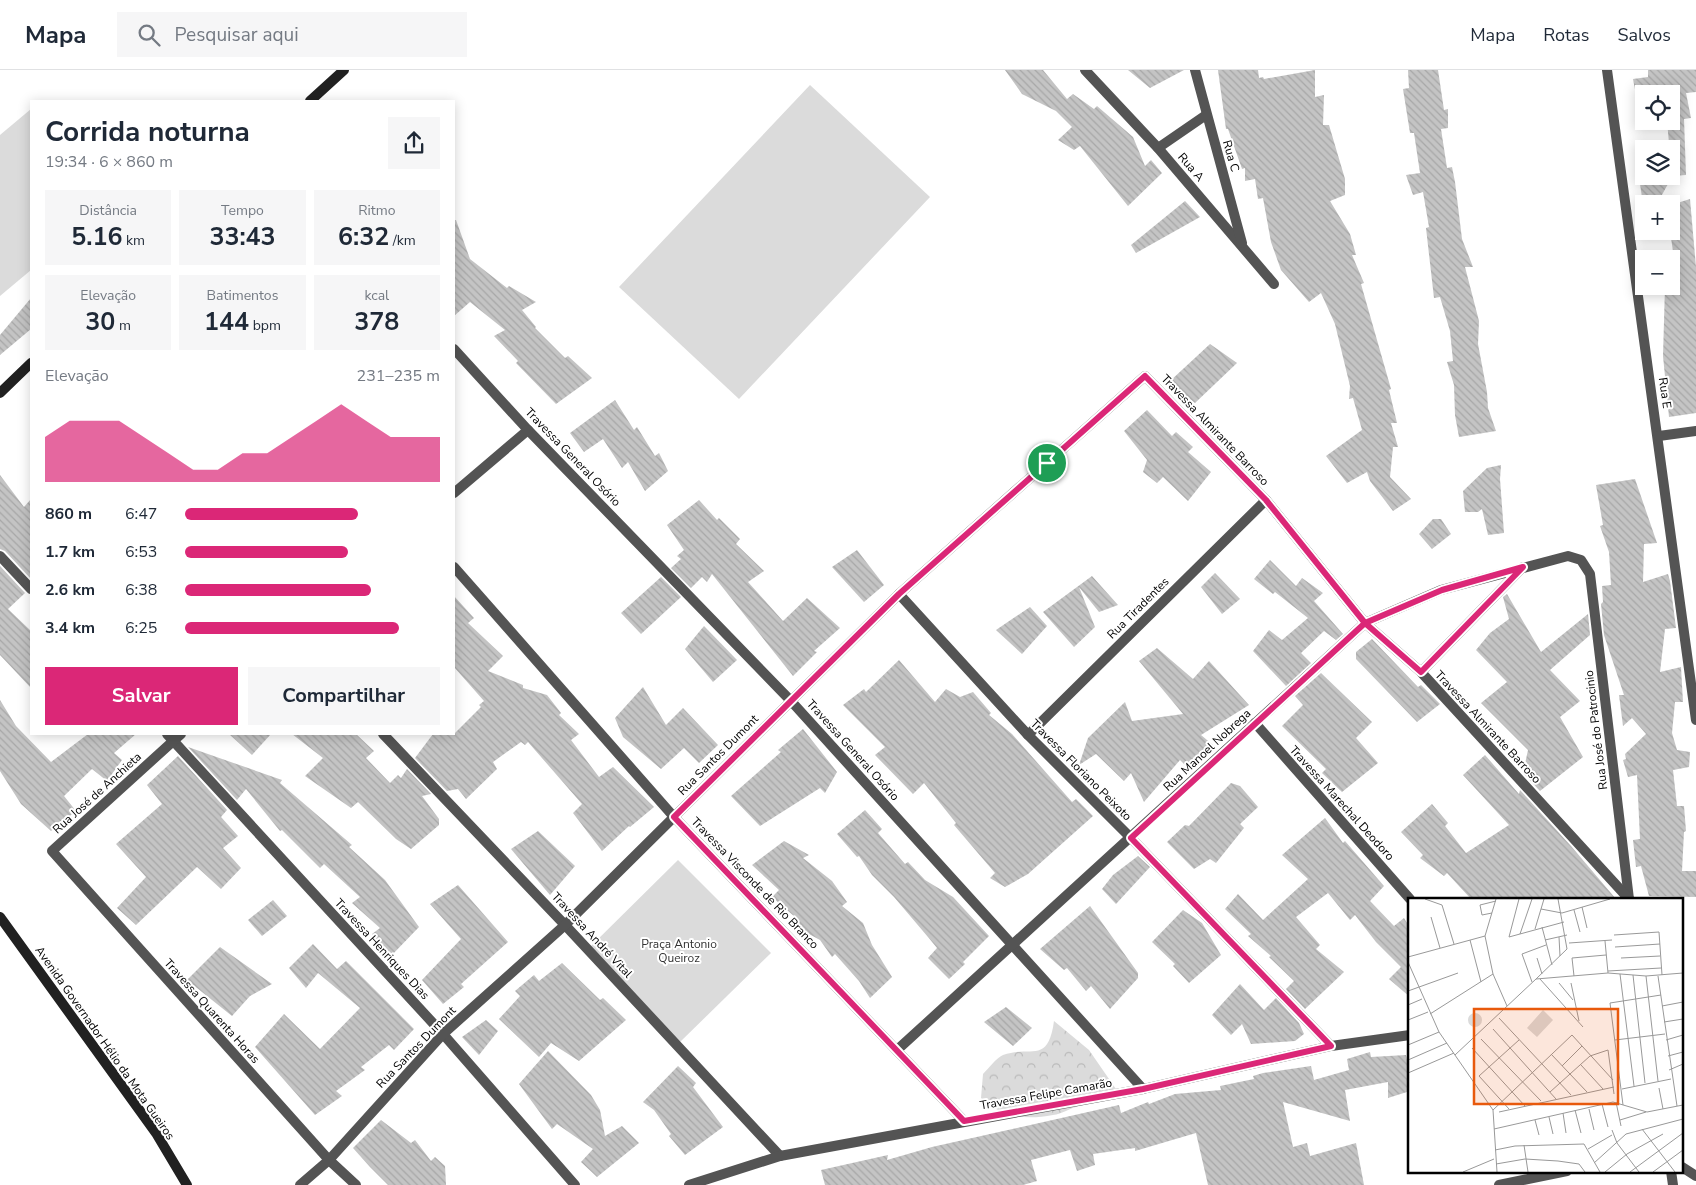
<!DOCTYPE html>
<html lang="pt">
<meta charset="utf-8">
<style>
:root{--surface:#fff;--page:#f6f6f7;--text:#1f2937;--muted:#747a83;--line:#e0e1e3;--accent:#db2777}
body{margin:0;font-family:"Nunito Sans",sans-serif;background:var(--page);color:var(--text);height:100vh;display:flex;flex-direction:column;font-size:19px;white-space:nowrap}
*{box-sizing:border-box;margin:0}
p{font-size:16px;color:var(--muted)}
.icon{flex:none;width:28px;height:28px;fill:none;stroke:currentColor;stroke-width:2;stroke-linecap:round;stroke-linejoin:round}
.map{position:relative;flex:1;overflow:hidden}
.sheet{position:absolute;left:30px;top:30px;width:425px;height:635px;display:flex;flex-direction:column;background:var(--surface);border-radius:0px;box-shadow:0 2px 12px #0003}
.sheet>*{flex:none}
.tools{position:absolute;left:1635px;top:15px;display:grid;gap:10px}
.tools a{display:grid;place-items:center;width:45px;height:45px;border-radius:0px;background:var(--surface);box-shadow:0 2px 12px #0003;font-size:25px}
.pin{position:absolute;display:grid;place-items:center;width:42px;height:42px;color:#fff;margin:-21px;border:2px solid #fff;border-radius:50%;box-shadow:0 1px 5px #0007}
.round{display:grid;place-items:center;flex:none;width:52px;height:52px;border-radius:0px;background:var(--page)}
.summary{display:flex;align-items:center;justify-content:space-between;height:85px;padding:0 15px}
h1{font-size:28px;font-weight:700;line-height:38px}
.metrics{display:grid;grid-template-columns:repeat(3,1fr);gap:8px;height:85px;padding:5px 15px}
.metrics div{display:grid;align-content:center;border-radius:0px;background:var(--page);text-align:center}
.metrics b{font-size:25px;font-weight:700}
.metrics small{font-size:14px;font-weight:400}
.metrics p{font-size:14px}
.chart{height:140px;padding:10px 15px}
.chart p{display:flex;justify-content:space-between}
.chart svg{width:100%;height:90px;margin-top:5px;fill:var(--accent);opacity:.7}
.action{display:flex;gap:10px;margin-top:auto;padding:10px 15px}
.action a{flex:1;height:58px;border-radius:0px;background:var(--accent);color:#fff;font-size:20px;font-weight:700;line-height:58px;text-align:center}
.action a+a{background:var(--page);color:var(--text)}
ul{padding:0 15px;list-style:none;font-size:16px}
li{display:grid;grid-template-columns:80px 60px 1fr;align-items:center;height:38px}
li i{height:12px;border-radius:6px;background:var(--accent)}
header{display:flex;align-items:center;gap:30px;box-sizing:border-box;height:70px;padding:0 25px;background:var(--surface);border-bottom:1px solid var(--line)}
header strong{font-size:24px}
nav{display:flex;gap:28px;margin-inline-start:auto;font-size:18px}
.search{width:350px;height:45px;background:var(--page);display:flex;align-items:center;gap:12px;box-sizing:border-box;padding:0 18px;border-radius:0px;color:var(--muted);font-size:19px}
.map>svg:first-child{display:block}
.forest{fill:url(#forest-crowns)}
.green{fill:#dbdbdb}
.building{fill:url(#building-back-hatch)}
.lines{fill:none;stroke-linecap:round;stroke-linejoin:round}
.street{stroke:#545454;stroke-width:10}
.secondary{stroke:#212121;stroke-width:10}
.route-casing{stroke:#fff;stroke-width:10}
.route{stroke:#db2777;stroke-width:6}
.labels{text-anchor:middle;stroke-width:4;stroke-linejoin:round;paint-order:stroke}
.street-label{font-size:12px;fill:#000;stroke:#fff}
.park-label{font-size:12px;fill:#323232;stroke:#fff}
.inset-road{fill:none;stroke:#999;stroke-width:1}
.view{fill:#e8590c;fill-opacity:0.15;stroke:#e8590c;stroke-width:2.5}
.inset-edge{fill:none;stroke:#000;stroke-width:2.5}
</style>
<header>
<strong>Mapa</strong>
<div class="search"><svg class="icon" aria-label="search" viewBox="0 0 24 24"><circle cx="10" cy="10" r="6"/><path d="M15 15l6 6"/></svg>Pesquisar aqui</div>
<nav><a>Mapa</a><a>Rotas</a><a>Salvos</a></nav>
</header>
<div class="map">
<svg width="1696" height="1115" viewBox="0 0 1696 1115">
<defs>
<pattern id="forest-crowns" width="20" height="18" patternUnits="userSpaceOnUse" patternTransform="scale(1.25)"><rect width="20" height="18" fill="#dbdbdb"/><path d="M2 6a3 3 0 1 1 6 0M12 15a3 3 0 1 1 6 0" fill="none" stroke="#bababa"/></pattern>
<pattern id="building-back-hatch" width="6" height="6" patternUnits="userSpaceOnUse" patternTransform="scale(1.25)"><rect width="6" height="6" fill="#c4c4c4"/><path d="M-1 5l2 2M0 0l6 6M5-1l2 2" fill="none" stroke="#a7a7a7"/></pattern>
</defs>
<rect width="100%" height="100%" fill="#fff"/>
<path class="forest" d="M1054 951 1089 980 1118 1022C1101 1035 1098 1031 1079 1036 1070 1038 1062 1044 1053 1045 1026 1050 1002 1048 981 1028L983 1004C989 998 996 988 1003 985 1031 975 1048 995 1054 951Z"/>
<g class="green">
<polygon points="810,15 930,127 739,329 619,217"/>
<polygon points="31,39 31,200 0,226 0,65"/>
<polygon points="678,790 771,883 679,973 587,880"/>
</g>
<g class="building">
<polygon points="1005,0 1043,0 1067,29 1073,24 1094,39 1097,36 1133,67 1145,96 1151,90 1162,103 1128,136 1080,76 1074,80 1058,70 1072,57 1056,41 1022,24"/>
<polygon points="1128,0 1184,0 1150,18"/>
<polygon points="1218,0 1258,0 1259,8 1263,7 1264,9 1315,0 1315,27 1324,25 1323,55 1329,55 1345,109 1345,125 1330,131 1350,164 1356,185 1352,185 1364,213 1361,214 1391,319 1389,320 1397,353 1391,353 1398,377 1393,377 1390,407 1411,429 1393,441 1370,411 1367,402 1347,413 1326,386 1362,360 1353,328 1349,329 1350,316 1335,254 1321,223 1309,232 1281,200 1271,172 1263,128 1258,129 1255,109 1245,111 1245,98 1242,99 1228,59 1226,59"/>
<polygon points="1408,0 1438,0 1444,40 1448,39 1448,58 1441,59 1447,98 1452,97 1455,112 1462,169 1473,197 1465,197 1479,251 1478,274 1487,322 1488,338 1496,361 1459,367 1455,345 1454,315 1447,292 1453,291 1450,261 1440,227 1434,228 1426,158 1429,157 1423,122 1413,125 1406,105 1420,103 1414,63 1410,63 1403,19 1409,18"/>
<polygon points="1648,0 1696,0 1696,22 1686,23 1691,48 1684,49 1686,105 1672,106 1667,51 1671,51 1671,24 1644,24 1644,29 1637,30 1633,9 1648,7"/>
<polygon points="1669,112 1657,134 1643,134 1640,114"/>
<polygon points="1690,129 1696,197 1696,343 1669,347 1663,286 1665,216 1671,216 1671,210 1676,209 1672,195 1675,195 1670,161 1671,135"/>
<polygon points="1185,131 1200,147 1136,183 1131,175"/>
<polygon points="454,150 456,150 470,189 507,218 509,216 536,232 522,240 536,257 535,258 565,288 568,286 592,308 556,334 516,293 518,291 494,266 505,260 470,232 454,246"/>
<polygon points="31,228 31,259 0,285 0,265"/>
<polygon points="1210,274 1237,293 1195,333 1169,312"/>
<polygon points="615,330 634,360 637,357 655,386 659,383 668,401 645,421 628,392 622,398 603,369 584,382 570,363"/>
<polygon points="1147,340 1172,366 1176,362 1193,377 1188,382 1211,402 1188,431 1163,407 1157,413 1143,402 1147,390 1124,361"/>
<polygon points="1501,395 1500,409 1504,463 1488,465 1482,439 1478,442 1465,442 1463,421 1487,398"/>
<polygon points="0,405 24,437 31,429 31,509 5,481 0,479"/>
<polygon points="1635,409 1657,473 1644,474 1643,512 1668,504 1670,511 1676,558 1665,559 1660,602 1681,597 1683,632 1675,632 1672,663 1677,680 1690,682 1689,697 1673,700 1677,736 1684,736 1686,761 1684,762 1682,801 1696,801 1696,827 1649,826 1641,796 1636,797 1633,770 1640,769 1637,705 1628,707 1623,690 1626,689 1625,684 1646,664 1632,648 1623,656 1619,625 1624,625 1604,565 1601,534 1603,532 1602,516 1611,515 1609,482 1600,456 1603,455 1596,415"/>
<polygon points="699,430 717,450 719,448 740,469 736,474 764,501 748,512 783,551 807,528 840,558 814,581 817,582 793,606 712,504 707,512 702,507 691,518 671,498 681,489 677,486 684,480 667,455"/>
<polygon points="1433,449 1441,449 1451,464 1432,479 1419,464"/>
<polygon points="857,480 884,515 864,532 832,497"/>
<polygon points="1270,490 1296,516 1302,508 1323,523 1314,531 1343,564 1336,570 1324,561 1301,583 1311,593 1286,616 1253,581 1269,560 1282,570 1308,548 1275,522 1273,524 1254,509"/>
<polygon points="0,496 25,523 8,539 31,561 31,618 0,585"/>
<polygon points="1215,503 1240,529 1222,544 1201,517"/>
<polygon points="1092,506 1118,535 1099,542 1079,517 1095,557 1074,577 1043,542"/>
<polygon points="661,507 681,527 641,564 621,543"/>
<polygon points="1507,524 1541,582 1588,544 1590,565 1550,600 1580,631 1560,647 1583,687 1540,721 1523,703 1528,680 1481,633 1507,612 1476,580 1490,563 1509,549 1503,527"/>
<polygon points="454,526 474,548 468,553 503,586 488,601 523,615 523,618 547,625 561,643 559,645 579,664 571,670 599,707 613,697 654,737 630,757 629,756 602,781 573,743 582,734 528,672 525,675 521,672 493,692 497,699 466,729 458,719 447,721 415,688 433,664 454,664 481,637 479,635 484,631 454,597"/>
<polygon points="1030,537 1047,556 1022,584 996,560"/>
<polygon points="704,556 737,590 713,612 685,579"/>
<polygon points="1372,569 1418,617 1421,615 1440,634 1417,652 1356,589 1356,582"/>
<polygon points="1157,578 1193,609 1209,591 1249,635 1201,665 1213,675 1188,698 1180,690 1144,732 1131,703 1124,711 1096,684 1079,695 1088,668 1125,632 1132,651 1183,644 1139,591"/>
<polygon points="899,590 935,632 946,619 960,627 973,622 991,643 989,645 1012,664 1072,732 1076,729 1093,746 1028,804 1005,817 990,808 995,803 954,755 956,753 924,713 913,724 875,685 885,677 843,635 864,619 866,622"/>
<polygon points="1321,603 1372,652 1356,668 1378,693 1342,722 1322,703 1326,699 1282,656 1303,635 1295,626"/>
<polygon points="643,617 666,655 683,638 718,675 699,693 684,678 661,699 623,667 615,648"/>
<polygon points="0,630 16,656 51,692 88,664 136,664 114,683 122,690 107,711 92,699 64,726 76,741 51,761 21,734 0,701"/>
<polygon points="803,659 837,702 825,723 820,718 760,756 731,726 781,682 778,680"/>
<polygon points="229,664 271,664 252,685"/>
<polygon points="292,664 356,664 374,681 366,688 390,713 398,705 401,708 407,699 431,724 422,726 439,749 439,755 411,779 396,769 358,732 351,738 305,706 323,688"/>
<polygon points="188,677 282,710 280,713 352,775 349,777 385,810 419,857 391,886 372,864 380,858 352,833 360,827 324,794 320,798 282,760 280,761 246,719 237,730"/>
<polygon points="1485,685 1519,724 1520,720 1571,776 1616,829 1471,829 1447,803 1444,806 1420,788 1423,785 1401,762 1432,734 1448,753 1445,756 1466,783 1509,755 1463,705"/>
<polygon points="178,686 227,740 221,747 238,766 223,778 241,798 221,819 197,797 136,855 117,838 146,807 116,774 162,734 147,715"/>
<polygon points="1231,713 1240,716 1258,737 1240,754 1244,758 1216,793 1210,789 1194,799 1167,772 1185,755 1189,756"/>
<polygon points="865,740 882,759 878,763 905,794 908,792 925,810 953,827 989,866 963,892 965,894 949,909 928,888 937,878 928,867 894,827 872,805 859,786 857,787 837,764"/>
<polygon points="1325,748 1343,773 1345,771 1384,816 1370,831 1394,856 1404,848 1410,858 1410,927 1389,909 1401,897 1376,872 1355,845 1350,850 1328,823 1296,847 1320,875 1316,879 1344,902 1305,939 1286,919 1294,911 1269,887 1271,886 1248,866 1251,864 1225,839 1238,824 1263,850 1308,809 1282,785"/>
<polygon points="538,761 575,796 550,825 511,779"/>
<polygon points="784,771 809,785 803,788 832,811 847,832 842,836 863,853 872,875 892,907 870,928 859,911 835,884 832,887 820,870 787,852 795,847 772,827 779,820 752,795"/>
<polygon points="1138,786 1150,797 1116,834 1102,819 1113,805"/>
<polygon points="458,815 508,872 461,914 464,917 443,934 422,910 461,869 430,834"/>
<polygon points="273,830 287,846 262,866 248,850"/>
<polygon points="1090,836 1138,903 1138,908 1110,939 1091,916 1086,921 1067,898 1064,900 1040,879"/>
<polygon points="1183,840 1202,853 1221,885 1189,913 1173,896 1175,894 1152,872"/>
<polygon points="313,874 337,899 346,891 414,959 394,980 389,975 361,997 365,1000 336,1021 342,1026 315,1045 255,977 284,944 320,979 360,938 318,903 306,918 289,898"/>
<polygon points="220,877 272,914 250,926 232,946 187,910"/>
<polygon points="562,893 600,930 603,928 626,950 579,991 551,973 539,987 499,949 520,926 515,921 534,905 539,911"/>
<polygon points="1240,914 1264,940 1276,928 1299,953 1304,964 1295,971 1251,974 1242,954 1231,965 1212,945"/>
<polygon points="1006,937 1032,958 1013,976 984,952"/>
<polygon points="486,950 498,961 479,985 462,967"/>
<polygon points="548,981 591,1025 600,1040 605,1066 622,1056 639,1073 597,1107 581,1092 593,1079 557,1054 552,1059 519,1014"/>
<polygon points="1370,982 1371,987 1406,985 1410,1003 1410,1021 1388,1028 1388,1012 1345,1020 1350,1051 1283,1032 1293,1077 1307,1073 1310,1086 1356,1073 1364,1115 1208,1115 1196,1063 1135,1081 1135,1078 1093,1084 1095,1095 1077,1101 1070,1080 1031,1090 1037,1111 1023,1115 825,1115 821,1100 888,1085 887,1090 932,1077 1119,1035 1121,1043 1148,1032 1149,1034 1175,1024 1221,1020 1220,1016 1254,1009 1253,1006 1263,1003 1311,996 1314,1010 1349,1000 1347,989"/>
<polygon points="678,996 696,1013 693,1017 723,1057 685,1085 669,1066 671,1064 654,1040 643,1032"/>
<polygon points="381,1050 411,1073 415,1070 431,1091 435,1087 445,1096 446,1115 388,1115 370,1097 353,1078"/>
</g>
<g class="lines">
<g class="street">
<polyline points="1085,0 1158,78 1274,214"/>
<polyline points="1195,0 1242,173"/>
<polyline points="1607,0 1696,650"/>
<polyline points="1158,78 1206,45"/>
<polyline points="454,279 528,360 791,631 1143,1019"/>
<polyline points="1659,366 1696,361"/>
<polyline points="454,423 528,360"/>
<polyline points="0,486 31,519"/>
<polyline points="454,497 674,747 964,1051"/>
<polyline points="899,524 1028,665 1131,768 1331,976"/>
<polyline points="1421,602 1523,497"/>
<polyline points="1255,653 1410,829"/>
<polyline points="167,664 443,964 575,1115"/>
<polyline points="181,664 52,781 329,1090 356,1115"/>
<polyline points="383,664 565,855 780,1086"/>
<polyline points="1028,665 1266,430"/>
<polyline points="897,980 1365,553 1441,520 1568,486 1581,490 1590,504 1629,829"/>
<polyline points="1682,1097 1696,1106"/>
<polyline points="1671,1101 1673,1115"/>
<polyline points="300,1115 329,1090 443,964 565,855 899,524 1145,306 1266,430 1365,553 1421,602 1629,829"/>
<polyline points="689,1115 780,1086 1143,1019 1331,976 1410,965"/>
<polyline points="1499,1115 1567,1101"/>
</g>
<g class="secondary">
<polyline points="310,31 344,0"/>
<polyline points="0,323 31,293"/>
<polyline points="0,847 156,1063 187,1115"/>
</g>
</g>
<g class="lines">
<g class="route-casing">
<polyline id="route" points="1047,393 899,524 674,747 964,1051 1143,1019 1331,976 1131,768 1365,553 1442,520 1523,497 1421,602 1365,553 1266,430 1145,306 1047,393"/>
</g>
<use href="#route" class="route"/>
</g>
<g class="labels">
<g class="street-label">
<text transform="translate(1231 86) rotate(74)" y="4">Rua C</text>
<text transform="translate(1191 97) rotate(49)" y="4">Rua A</text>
<text transform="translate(1665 323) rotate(82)" y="4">Rua E</text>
<text transform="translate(1215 360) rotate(46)" y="4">Travessa Almirante Barroso</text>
<text transform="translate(573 387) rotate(46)" y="4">Travessa General Osório</text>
<text transform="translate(1138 538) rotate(-45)" y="4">Rua Tiradentes</text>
<text transform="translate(1488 657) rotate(47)" y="4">Travessa Almirante Barroso</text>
<text transform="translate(1596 660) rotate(-97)" y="4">Rua José do Patrocinio</text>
<text transform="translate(853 680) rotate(48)" y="4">Travessa General Osório</text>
<text transform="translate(1207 680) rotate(-43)" y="4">Rua Manoel Nobrega</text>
<text transform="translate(718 685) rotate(-45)" y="4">Rua Santos Dumont</text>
<text transform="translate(1081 700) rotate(45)" y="4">Travessa Floriano Peixoto</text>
<text transform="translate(97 723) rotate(-42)" y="4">Rua José de Anchieta</text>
<text transform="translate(1342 733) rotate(48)" y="4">Travessa Marechal Deodoro</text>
<text transform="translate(755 813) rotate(46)" y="4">Travessa Visconde de Rio Branco</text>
<text transform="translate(592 865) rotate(47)" y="4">Travessa André Vital</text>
<text transform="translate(382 879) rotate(47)" y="4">Travessa Henriques Dias</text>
<text transform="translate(212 941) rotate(48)" y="4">Travessa Quarenta Horas</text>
<text transform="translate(105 973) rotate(55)" y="4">Avenida Governador Hélio da Mota Gueiros</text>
<text transform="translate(416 977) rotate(-46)" y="4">Rua Santos Dumont</text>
<text transform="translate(1046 1024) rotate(-10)" y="4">Travessa Felipe Camarão</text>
</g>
<g class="park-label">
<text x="679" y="878">Praça Antonio<tspan x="679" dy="14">Queiroz</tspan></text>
</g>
</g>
<g transform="translate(1408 828)">
<rect width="275" height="275" fill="#fff"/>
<path d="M135 112 145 122 129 139 119 130ZM60 122a7 7 0 1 1 14 0a7 7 0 1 1-14 0Z" fill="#dbdbdb"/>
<path class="inset-road" d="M17 1 34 7M88 1 77 38 85 76 99 108M111 1 101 39 156 24M34 7 46 46M174 9 179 30M133 11 154 15 202 1M166 12 172 34M84 15 74 17 72 7 88 3M23 19 32 50M134 29 144 67M127 31 136 1M112 36 124 1M206 37 251 34 254 77M151 39 152 58M62 42 73 84M137 42 159 37M197 43 200 75M161 45 204 42M207 49 252 46M0 59 77 38M129 60 134 76M213 60 252 58M0 64 31 134 85 212 89 274M200 73 253 70M212 76 226 188M225 77 237 185M166 78 164 60 198 57M238 78 250 183M250 78 269 208M128 81 159 51 150 1M132 81 175 129M124 84 114 56 138 47M151 85 165 102M163 85 171 123M0 93 50 75M0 107 14 101M254 108 275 104M22 116 85 76M91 120 163 197M0 122 20 114M256 124 275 121M85 131 148 201M73 141 133 203M207 142 257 136M258 142 275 137M0 147 31 134M64 150 117 208M143 156 179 194M47 157 128 81 200 75 238 78 275 75M260 158 275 154M0 162 39 145M173 167 195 191M154 168 174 148M261 172 275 166M0 175 46 155M251 190 255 211M214 191 263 181M142 194 182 158 200 152 206 196M208 204 213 228M194 206 200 229M215 207 202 105 253 97M101 211 71 178 111 142M181 211 186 232M85 212 164 137 205 182M167 212 173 235M91 214 206 189M155 215 158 235M141 219 145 236M127 222 131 237M212 222 238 214M86 231 205 204 239 214 275 207M234 231 267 274M204 232 209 245 231 274M116 247 120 274M180 251 204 237M87 252 107 248 176 246 192 274M186 265 218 236 275 221M88 266 117 261 150 263 171 266 177 274M55 274 86 261M197 274 219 256 255 236M222 274 275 235M245 274 275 252"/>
<path class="view" d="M66 111H210V206H66Z"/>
<rect width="275" height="275" class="inset-edge"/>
</g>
</svg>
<div class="tools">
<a><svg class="icon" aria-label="locate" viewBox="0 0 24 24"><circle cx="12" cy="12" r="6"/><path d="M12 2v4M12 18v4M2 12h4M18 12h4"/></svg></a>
<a><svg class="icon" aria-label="layers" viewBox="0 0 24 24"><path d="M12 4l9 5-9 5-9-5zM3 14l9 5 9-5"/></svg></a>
<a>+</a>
<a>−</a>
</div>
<div class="pin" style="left:1047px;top:393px;background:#1e9e55"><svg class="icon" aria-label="arrive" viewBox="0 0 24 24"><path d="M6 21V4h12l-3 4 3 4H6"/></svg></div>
<section class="sheet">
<div class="summary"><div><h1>Corrida noturna</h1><p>19:34 · 6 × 860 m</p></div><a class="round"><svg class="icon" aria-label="share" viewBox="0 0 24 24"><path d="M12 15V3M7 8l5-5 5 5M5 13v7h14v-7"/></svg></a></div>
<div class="metrics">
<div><p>Distância</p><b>5.16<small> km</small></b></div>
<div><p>Tempo</p><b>33:43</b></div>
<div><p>Ritmo</p><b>6:32<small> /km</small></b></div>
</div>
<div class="metrics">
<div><p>Elevação</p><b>30<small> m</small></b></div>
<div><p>Batimentos</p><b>144<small> bpm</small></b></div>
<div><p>kcal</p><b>378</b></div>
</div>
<div class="chart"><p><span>Elevação</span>231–235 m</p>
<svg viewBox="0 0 160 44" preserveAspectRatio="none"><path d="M0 44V22L10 14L20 14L30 14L40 22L50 30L60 38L70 38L80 30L90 30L100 22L110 14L120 6L130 14L140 22L150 22L160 22V44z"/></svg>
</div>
<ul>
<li><b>860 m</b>6:47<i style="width:68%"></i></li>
<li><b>1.7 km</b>6:53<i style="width:64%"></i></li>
<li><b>2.6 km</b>6:38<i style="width:73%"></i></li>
<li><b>3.4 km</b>6:25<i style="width:84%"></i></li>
</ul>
<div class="action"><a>Salvar</a><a>Compartilhar</a></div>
</section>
</div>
